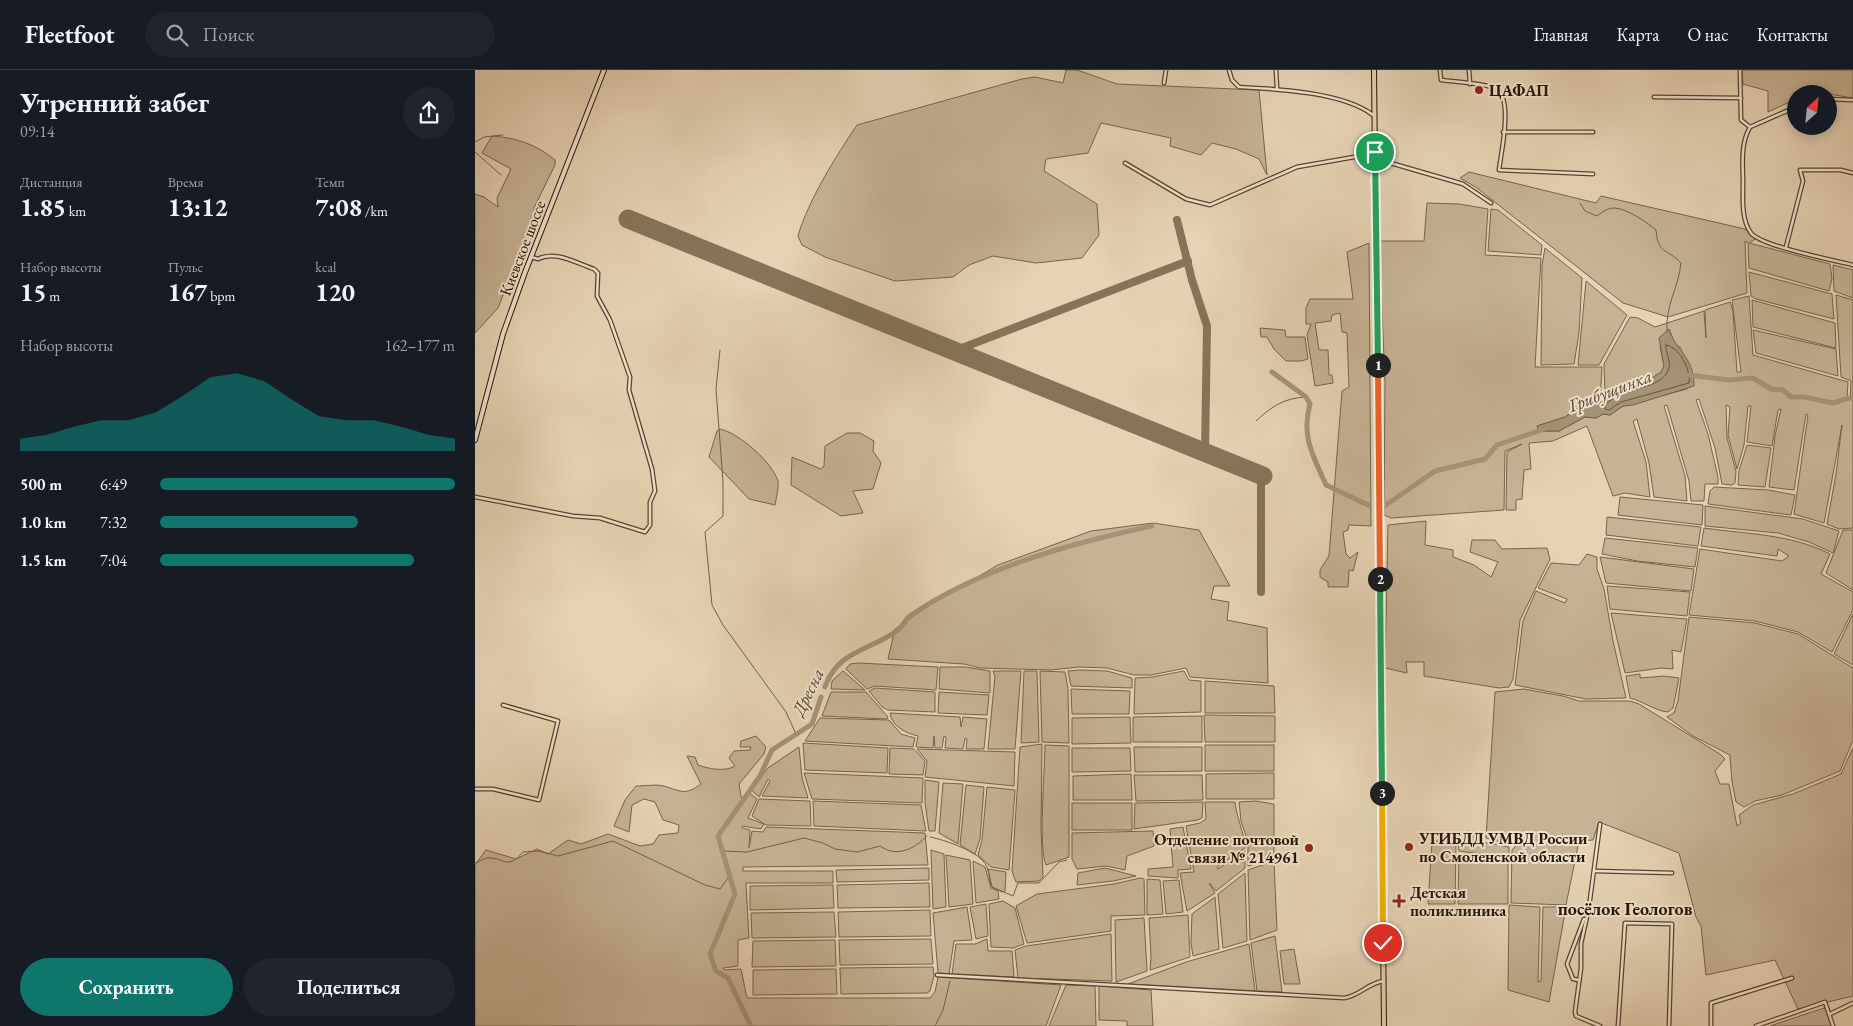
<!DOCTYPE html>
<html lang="ru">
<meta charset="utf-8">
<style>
:root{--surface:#171b24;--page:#20242c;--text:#f1f3f6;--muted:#9ea1a6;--line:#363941;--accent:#0f766e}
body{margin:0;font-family:"EB Garamond",serif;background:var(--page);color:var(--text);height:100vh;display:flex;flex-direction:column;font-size:19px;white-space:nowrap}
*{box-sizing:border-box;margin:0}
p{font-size:16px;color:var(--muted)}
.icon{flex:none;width:28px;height:28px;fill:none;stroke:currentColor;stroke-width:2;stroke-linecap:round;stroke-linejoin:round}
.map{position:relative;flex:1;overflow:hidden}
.details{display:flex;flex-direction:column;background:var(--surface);width:475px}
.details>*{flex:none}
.needle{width:32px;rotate:27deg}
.fabs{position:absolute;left:1312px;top:15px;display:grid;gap:10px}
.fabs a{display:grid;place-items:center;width:50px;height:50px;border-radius:50%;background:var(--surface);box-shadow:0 2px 12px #0003;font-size:25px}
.pin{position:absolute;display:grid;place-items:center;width:42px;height:42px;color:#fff;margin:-21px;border:2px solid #fff;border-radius:50%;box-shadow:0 1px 5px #0007}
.km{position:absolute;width:25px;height:25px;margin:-12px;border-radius:50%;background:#222;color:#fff;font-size:14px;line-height:25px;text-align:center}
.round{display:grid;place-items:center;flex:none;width:52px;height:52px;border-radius:26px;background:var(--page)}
.head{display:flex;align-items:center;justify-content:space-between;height:85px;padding:0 20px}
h1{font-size:28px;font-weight:700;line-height:38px}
.stats{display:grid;grid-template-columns:repeat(3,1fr);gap:8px;height:85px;padding:5px 20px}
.stats div{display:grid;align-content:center}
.stats b{font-size:25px;font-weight:700}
.stats small{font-size:14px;font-weight:400}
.stats p{font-size:14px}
.chart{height:140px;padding:10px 20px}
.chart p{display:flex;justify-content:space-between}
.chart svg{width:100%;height:90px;margin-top:5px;fill:var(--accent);opacity:.7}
.action{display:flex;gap:10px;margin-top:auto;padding:10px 20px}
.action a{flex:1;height:58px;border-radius:30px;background:var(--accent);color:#fff;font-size:20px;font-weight:700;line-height:58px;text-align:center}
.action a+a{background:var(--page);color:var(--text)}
ul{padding:0 20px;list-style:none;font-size:16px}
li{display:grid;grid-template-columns:80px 60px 1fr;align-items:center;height:38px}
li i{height:12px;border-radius:6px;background:var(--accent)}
header{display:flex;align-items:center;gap:30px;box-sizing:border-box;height:70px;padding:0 25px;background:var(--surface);border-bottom:1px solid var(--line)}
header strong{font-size:24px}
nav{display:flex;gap:28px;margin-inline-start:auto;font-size:18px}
.search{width:350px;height:45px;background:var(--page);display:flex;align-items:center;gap:12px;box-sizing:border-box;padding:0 18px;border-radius:28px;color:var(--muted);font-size:19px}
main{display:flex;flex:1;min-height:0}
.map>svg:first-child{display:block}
.green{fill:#c6b396;stroke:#76644b}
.water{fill:#a59377;stroke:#736147}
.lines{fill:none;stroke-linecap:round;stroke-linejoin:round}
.shore{stroke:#66543c;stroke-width:1}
.stream{stroke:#736147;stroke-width:1}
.river{stroke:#a59377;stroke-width:5}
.taxiway{stroke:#86745a;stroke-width:8}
.runway{stroke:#86745a;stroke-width:19}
.street-casing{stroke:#57452d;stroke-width:5}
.secondary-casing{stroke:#271600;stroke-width:6}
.primary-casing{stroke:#271600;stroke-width:6}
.street{stroke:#efe2cf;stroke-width:2.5}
.secondary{stroke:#efe2cf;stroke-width:4}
.primary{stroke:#e6d3b5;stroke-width:4}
.split-1-casing{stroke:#fff;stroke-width:10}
.split-2-casing{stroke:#fff;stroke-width:10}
.split-3-casing{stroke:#fff;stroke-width:10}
.split-4-casing{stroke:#fff;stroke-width:10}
.split-1{stroke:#22a559;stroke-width:6}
.split-2{stroke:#f0652b;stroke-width:6}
.split-3{stroke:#22a559;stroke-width:6}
.split-4{stroke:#f5b400;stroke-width:6}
.poi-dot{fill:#8f2418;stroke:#efe2cf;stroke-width:2}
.labels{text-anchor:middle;stroke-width:4;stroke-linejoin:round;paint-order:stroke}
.poi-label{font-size:16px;font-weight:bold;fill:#271600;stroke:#efe2cf;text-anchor:start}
.street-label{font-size:16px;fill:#271600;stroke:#efe2cf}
.water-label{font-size:18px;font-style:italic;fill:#594830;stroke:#efe2cf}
.neighbourhood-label{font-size:18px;font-weight:bold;fill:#271600;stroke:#efe2cf}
</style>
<header>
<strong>Fleetfoot</strong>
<div class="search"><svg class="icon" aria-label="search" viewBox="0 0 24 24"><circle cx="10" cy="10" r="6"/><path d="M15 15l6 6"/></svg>Поиск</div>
<nav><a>Главная</a><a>Карта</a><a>О нас</a><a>Контакты</a></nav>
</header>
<main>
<section class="details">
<div class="head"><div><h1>Утренний забег</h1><p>09:14</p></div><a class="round"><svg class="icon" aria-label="share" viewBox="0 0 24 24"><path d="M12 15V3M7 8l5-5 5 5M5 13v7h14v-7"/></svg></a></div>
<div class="stats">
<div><p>Дистанция</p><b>1.85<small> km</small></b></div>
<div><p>Время</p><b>13:12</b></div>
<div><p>Темп</p><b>7:08<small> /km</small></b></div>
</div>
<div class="stats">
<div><p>Набор высоты</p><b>15<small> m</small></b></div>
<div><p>Пульс</p><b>167<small> bpm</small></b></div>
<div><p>kcal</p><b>120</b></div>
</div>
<div class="chart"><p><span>Набор высоты</span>162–177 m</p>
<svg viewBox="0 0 160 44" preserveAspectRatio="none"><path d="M0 44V38L10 36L20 32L30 29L40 29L50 25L60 17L70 8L80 6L90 10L100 19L110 27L120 29L130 29L140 32L150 36L160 38V44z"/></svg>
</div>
<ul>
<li><b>500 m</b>6:49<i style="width:100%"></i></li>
<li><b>1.0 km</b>7:32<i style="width:67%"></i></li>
<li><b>1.5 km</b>7:04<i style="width:86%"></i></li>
</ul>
<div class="action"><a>Сохранить</a><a>Поделиться</a></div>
</section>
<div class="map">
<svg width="1378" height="956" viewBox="0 0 1378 956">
<rect width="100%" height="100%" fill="#e6d3b5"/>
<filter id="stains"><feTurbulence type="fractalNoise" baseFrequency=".004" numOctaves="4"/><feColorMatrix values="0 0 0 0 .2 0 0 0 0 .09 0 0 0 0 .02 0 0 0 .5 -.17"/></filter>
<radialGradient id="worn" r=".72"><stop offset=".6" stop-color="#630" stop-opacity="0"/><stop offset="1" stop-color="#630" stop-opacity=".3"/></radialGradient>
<g class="green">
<path d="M591 0H602L642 14 784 20 792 105 784 89 761 79 737 73 726 85 695 76 696 68 626 53 613 83 571 89 569 101 622 134 624 165 607 188 561 193 518 186 494 195 478 207 420 211 350 187 327 175 323 166C333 131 361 86 382 55L547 9 560 7 588 13Z"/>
<polygon points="1267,0 1378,0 1378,28 1354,24 1321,24 1321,29 1293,42 1293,21 1268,14"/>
<path d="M17 66C42 68 60 74 80 90V95L59 138 61 142 23 238 0 263V124L9 127 23 137 22 128 36 99 7 83Z"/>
<polygon points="994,102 1121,133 1126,126 1270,159 1282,168 1274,173 1355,194 1357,209 1354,221 1274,198 1273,173 1270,171 1272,223 1193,247 1148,233 1002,118 985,108"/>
<polygon points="952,133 984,134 1013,139 1010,185 1066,188 1060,297 1127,297 1125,333 1109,334 1090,347 1062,356 1064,361 1084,361 1110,347 1121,348 1128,344 1135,345 1148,336 1212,319 1206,278 1200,274 1194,259 1185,277 1189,296 1187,302 1171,312 1130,324 1129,294 1155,247 1163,248 1180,257 1229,241 1231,268 1230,240 1255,232 1258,241 1262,302 1266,302 1257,230 1274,226 1278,285 1373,312 1372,329 1375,330 1376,311 1366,307 1361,225 1378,230 1378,458 1364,459 1352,454 1361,404 1367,355 1349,453 1319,444 1333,345 1331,344 1319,420 1294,417 1300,366 1306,339 1303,340 1297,376 1272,372 1276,336 1273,336 1269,375 1262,399 1253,365 1255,337 1251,335 1252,368 1261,401 1260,413 1257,415 1247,414 1240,378 1224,329 1221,330 1233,364 1243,407 1243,414 1230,414 1229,431 1216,431 1214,411 1192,335 1189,336 1210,406 1212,431 1179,427 1174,393 1162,349 1158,351 1171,392 1175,427 1150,423 1138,426 1112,356 1078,371 1054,373 1056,399 1049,400 1047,429 1041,430 1041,440 1031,440 1032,382 1047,374 1030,381 1029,440 916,448 909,445 910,312 904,171 949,171"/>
<polygon points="1016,139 1023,140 1067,175 1066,185 1013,181"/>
<polygon points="894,173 896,456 874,455 873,460 868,462 871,484 875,488 883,482 878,501 874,500 873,517 853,517 853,512 845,507 845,500 854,486 867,321 874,317 872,263 867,262 865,243 857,245 856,251 840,253 844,280 853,280 854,305 857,305 858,313 840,316 832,265 836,254 831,254 831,238 835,229 878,229 872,182"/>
<polygon points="1070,178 1107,208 1104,263 1099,294 1066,295 1067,195"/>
<polygon points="1358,195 1378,200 1378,228 1359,221"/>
<polygon points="1274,202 1357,224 1359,249 1281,229 1276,226"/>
<polygon points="1111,211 1152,245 1124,295 1103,295"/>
<polygon points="1277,230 1360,253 1361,278 1278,257"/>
<polygon points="785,258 810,260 811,267 830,267 833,289 826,291 811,291 799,279 792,267 786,267"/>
<polygon points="1278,260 1361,279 1363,306 1281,283"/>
<path d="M245 359C264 363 297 392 303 411 304 418 301 428 300 435L274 429 234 387 242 361Z"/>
<polygon points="372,363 385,363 399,371 398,381 406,393 398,419 378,421 388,443 366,446 316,415 317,387 346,399 349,396 350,376"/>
<polygon points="1272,375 1296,378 1290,417 1263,415 1264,401"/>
<polygon points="1239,417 1293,420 1320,425 1316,445 1233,434 1235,421"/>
<polygon points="1145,427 1228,435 1227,455 1143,445"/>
<polygon points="1230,436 1328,449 1364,461 1358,483 1334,472 1303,463 1230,456"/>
<polygon points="1132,447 1226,457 1223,476 1131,465"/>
<polygon points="951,451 950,475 978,480 978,487 999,495 1016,507 1023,492 995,482 997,470 1020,470 1027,479 1072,478 1075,489 1045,550 1038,609 1034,617 1024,618 949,606 949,592 931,592 932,603 910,598 913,455"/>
<polygon points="678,453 724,460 755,516 739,516 736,529 754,532 752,550 792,558 793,613 715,607 711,598 676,605 659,605 632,598 604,597 576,600 505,598 489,594 413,589 420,559 453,536 523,495 616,461"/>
<path d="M1229 458C1272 464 1316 464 1355 484L1346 504 1378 522V540L1357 582 1323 562 1280 551 1214 545 1225 479 1307 491 1314 486 1303 479 1302 486 1226 476Z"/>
<polygon points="1368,460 1378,460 1378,520 1351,503"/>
<polygon points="1130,468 1223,478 1220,497 1162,491 1127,484"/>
<polygon points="1112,484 1122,487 1122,499 1129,519 1138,571 1151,628 1111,629 1040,615 1048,551 1061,521 1090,533 1092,529 1063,518 1076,493 1104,495"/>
<polygon points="1125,487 1219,499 1216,521 1131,513"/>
<polygon points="1132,516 1215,522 1212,546 1135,539"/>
<polygon points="1136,543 1212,549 1206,582 1197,580 1198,599 1186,598 1150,603"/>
<polygon points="1378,544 1378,595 1359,584"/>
<polygon points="1214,547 1280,553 1323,564 1378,598 1378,670 1365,701 1307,725 1280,731 1269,737 1261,732 1257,712 1255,685 1218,666 1192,647 1199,643 1203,631"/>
<polygon points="383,593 463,597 461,620 400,616 392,619 371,599 375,594"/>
<polygon points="465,597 490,597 515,601 515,623 464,619"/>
<polygon points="605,600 632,601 657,608 657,618 596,616 593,601"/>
<polygon points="368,601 390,620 356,619 357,611"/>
<polygon points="518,601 546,601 540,679 513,679 520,606"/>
<polygon points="549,601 562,601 564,672 546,673"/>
<polygon points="565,601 590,602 593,619 594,673 567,672"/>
<polygon points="709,601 714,610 726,611 726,642 659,644 660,608 677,607"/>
<path d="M1165 604V608L1189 606 1204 608 1198 638 1193 642C1180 641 1168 631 1155 628L1151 606Z"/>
<polygon points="730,611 799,616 800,643 730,643"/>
<polygon points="400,618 460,622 460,642 413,640 407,637 394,621"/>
<polygon points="596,619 655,621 654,644 597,644"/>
<polygon points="1049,619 1088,626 1104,631 1155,631 1164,634 1245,684 1250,689 1240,701 1245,714 1254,714 1262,756 1266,753 1264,745 1278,735 1318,724 1366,704 1378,678 1378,926 1323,939 1300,890 1231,905 1226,856 1221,847 1204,783 1124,752 1118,770 1104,771 1091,835 1036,833 1037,780 1041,776 1011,768 1020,622"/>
<polygon points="356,622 391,622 413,647 412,649 347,646"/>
<polygon points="464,622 514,625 512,645 463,643"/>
<path d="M415 643 485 647 486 657 488 647 512 649 509 679H491L492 669 490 668 488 679 470 678 471 667 469 666 467 678H460L459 666 458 678 441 677 443 666C431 663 417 657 415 643Z"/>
<polygon points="729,645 800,646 800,672 730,672"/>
<polygon points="727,646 727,672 658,672 658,647"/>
<polygon points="655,647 656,673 597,674 597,648"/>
<polygon points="345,648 414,650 426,664 440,668 438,677 330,671"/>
<path d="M281 666 291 677 289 684 264 714 267 732 274 723 282 729 273 748 289 754 286 759 267 756V758L275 760 274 778 277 761 288 762 291 757 450 763 453 795 268 797V801H358V813H271L274 868 263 870V896L248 898 249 900 266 899 272 928H455L460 922 463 907 586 915 571 956H0V795L11 780 41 789 62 779 73 784 93 770 106 774 133 764 165 776 178 774 184 765 203 763 204 755 188 750 180 732 169 729 157 735 154 762 139 756 150 730 161 716C170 716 181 714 189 716 206 721 210 726 226 714L212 686 220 687 223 695C234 699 250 702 260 696L254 688 259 681 275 680 276 677H265L266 671Z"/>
<polygon points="328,673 413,678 412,703 330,700"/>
<polygon points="567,674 566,757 568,807 564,811 541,812 537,801 545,677"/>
<path d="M570 675 594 676V787L571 795C563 778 570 698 570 675Z"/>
<rect x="730" y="675" width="69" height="26"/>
<polygon points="324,677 327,708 333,728 287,726 295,711 293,709 284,727 276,720 293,698"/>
<polygon points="659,677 727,677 727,701 660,702"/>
<polygon points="415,678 439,679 450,691 448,705 414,704"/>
<polygon points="597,678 655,678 656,701 597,702"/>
<polygon points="442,679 540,682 539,716 450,707 452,691"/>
<polygon points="329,703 448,708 447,733 337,729"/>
<polygon points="799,703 799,729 731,729 731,704"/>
<polygon points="656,704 657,730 598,730 598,706"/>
<polygon points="659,705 727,705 728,730 661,731"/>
<polygon points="450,710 464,712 460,761 454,761 450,733"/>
<polygon points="468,713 488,714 483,774 464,763"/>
<polygon points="491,715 509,717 505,769 500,784 485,775"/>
<polygon points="512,717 540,720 534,800 516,797 503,785 507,770"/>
<polygon points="284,729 335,731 336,756 291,755 277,746"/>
<polygon points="338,731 446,735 451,761 339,756"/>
<polygon points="781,731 799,734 799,788 773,796 773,772 766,751 764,732"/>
<polygon points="728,732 727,748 723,750 659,759 660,733"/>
<path d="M730 732H760C762 749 769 762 770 778L742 797 743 799 770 781V798L741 821 734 813 740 823 712 841 705 803 719 802 711 756 725 753 731 749Z"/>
<rect x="597" y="733" width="60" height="27"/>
<polygon points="708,757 716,799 703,800 703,808 673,806 673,799 698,797 695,759"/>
<polygon points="678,761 679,776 652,786 650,800 631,796 602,799 597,789 597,763"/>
<polygon points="993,761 1008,764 1007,772 1034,777 1034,788 984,781 983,773 981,773 980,834 953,834 957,772 982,767 984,771 992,772"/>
<polygon points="456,780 469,784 471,837 458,839"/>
<polygon points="984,784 1033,791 1033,834 983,834"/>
<polygon points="471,785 495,790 498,834 474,837"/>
<polygon points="498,791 510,797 516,818 523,821 524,829 501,833"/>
<polygon points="799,791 802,860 775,870 773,800"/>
<polygon points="454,798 454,810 362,812 361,800"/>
<polygon points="630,798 661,806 638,811 602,815 603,803"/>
<polygon points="513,799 531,802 530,821 527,822 517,817"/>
<polygon points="770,803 772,871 748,878 743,824"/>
<polygon points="665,808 669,809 670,845 636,846 636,861 552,873 541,836 562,824 639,814"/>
<polygon points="672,809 685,810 688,844 672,845"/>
<polygon points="704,810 708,842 691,844 688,811"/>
<polygon points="454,813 455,837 363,838 362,815"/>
<polygon points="358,815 359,838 275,840 275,816"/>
<polygon points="740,827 744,879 718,886 716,873 717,844"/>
<polygon points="528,831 540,838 549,874 538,878 516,877 514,834"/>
<polygon points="511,834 513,866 501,869 495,837"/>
<polygon points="1034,835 1065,837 1063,912 1066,911 1068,837 1091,837 1074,932 1033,920"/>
<polygon points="492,837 497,870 479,871 474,904 463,903 458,843"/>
<polygon points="455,840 456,866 364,867 363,842"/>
<polygon points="359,842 361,867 277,868 276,843"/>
<polygon points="713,845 715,887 675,900 676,887 674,848"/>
<polygon points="669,848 672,901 641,912 640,850"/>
<polygon points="636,864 637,911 543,908 540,880 551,876"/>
<polygon points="800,866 807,922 782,921 776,873"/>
<polygon points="456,869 458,894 365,895 364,870"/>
<polygon points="512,869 513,881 537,881 539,907 477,904 481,874 500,874"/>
<polygon points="360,870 361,896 277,897 278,871"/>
<polygon points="774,874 780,921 653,914 711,892"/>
<polygon points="819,879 825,914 809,914 805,881"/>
<polygon points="458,897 459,906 455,921 452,923 366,924 365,898"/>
<polygon points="361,899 362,924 278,925 278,900"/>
<polygon points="591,915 620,916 621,956 574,956"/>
<polygon points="624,916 676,920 678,956 652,956 652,951 624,950"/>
<polygon points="1352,937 1356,956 1295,956"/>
</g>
<path class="water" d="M1194 259C1201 282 1219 286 1219 316L1158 335 1148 336 1135 345 1128 344 1121 348 1110 347 1084 361H1064L1062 356 1090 347 1109 334 1125 333 1149 317 1171 312 1186 302 1189 296 1184 268Z"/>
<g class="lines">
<path class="shore" d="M1191 275C1204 277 1216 299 1214 313L1146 332 1134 340 1130 339V335C1136 330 1142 325 1150 322 1163 317 1189 316 1194 298 1196 290 1190 282 1191 275Z"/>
<g class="stream">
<polyline points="0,72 9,67 28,65"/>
<polyline points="0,82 26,105"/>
<path d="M1105 133 1110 141 1122 146C1127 142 1133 138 1139 138 1151 138 1173 153 1181 160 1183 185 1192 178 1206 193 1203 220 1190 235 1192 262"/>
<polyline points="245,280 241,319 248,412 248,446 230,462 237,535 248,555 311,642 321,664"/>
<path d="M781 351C797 336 809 328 831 327"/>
<path d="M455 767C470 770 503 781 511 795 514 800 514 811 517 817L538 826 543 813H564L584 792 592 790"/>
<path d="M248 781 272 782 329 768 348 773 360 779 382 782 405 776C422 788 439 779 452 766"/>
<path d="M0 793C3 792 8 789 12 788 29 787 32 801 48 782L64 781 83 786 138 771 230 815 245 819 256 804"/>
<polyline points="460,956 468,940 475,911"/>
</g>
<g class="river">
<path d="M797 302 831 327 835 334C826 366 838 386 851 415L893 435"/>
<polyline points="1214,305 1254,310 1278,308 1296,319 1308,320 1316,327 1329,327 1358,333 1378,327"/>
<polyline points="911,435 960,401 1010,389 1022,375 1069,359"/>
<path d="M350 617C363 580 395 581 423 560 427 557 430 550 435 546 502 499 597 473 677 456"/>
<polyline points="276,956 253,908 241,901 235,884 260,824 243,766 285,706 297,680 337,654 346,627"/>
</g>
<g class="taxiway">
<polyline points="702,150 717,210 732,256 730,383"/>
<polyline points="479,281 713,191"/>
<polyline points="786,522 786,406"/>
</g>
<polyline class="runway" points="153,149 788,406"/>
<g class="street-casing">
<g id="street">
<path d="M754 0 757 10 764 17C802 19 868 22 898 45"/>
<polyline points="801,0 802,19"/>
<path d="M965 0 966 10C981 12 1006 13 1020 18 1039 26 1026 83 1024 100L1118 104"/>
<polyline points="994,0 995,14"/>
<polyline points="1265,0 1266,50 1275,57"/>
<polyline points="689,13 691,0"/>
<polyline points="1179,27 1266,28"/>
<polyline points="1354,29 1378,30"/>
<path d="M1275 57C1265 75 1268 94 1268 113 1268 128 1266 150 1276 163 1286 176 1358 190 1378 195"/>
<polyline points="1275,57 1321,37"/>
<polyline points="1028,62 1118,62"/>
<polyline points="899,91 919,94 988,114 1016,133"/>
<polyline points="650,93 711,129 735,135 822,97 885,86 900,85"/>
<polyline points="1311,177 1328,111 1325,100 1366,100 1378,103"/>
<path d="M0 427 98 446 125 448 170 462 175 455V432L180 421 177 399 154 320 155 307 135 250 122 226 123 203 119 199C101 193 80 180 63 189L56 187"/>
<polyline points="0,719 18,719 64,730 83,651 28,635"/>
<polyline points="1120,801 1197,803"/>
<path d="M462 905 869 928C885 926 894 912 909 911"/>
<polyline points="1104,910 1098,909 1092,894 1109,849"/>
<polyline points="1355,944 1378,933"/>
<polyline points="1125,956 1101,946 1100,942 1106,898 1106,874 1114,837 1125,754"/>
<polyline points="1143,956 1150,853 1197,854 1194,956"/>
<polyline points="1236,956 1236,933 1317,908"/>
<polyline points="1281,956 1350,932 1358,956"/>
</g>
</g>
<g class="secondary-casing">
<polyline id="secondary" points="0,370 28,264 49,205 129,0"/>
</g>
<g class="primary-casing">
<polyline id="primary" points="899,0 909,956"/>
</g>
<use href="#street" class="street"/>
<use href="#secondary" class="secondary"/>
<use href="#primary" class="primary"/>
</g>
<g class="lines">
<g class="split-1-casing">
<polyline id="split-1" points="900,82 903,295"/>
</g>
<g class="split-2-casing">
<polyline id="split-2" points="903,295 905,509"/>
</g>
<g class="split-3-casing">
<polyline id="split-3" points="905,509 907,723"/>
</g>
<g class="split-4-casing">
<polyline id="split-4" points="907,723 908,873"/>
</g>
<use href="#split-1" class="split-1"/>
<use href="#split-2" class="split-2"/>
<use href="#split-3" class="split-3"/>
<use href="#split-4" class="split-4"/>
</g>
<g class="poi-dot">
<circle cx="1004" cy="20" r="5"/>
<circle cx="934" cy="777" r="5"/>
<circle cx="834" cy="778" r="5"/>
<path d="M921.5 823.5h5v5h5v5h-5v5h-5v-5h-5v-5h5z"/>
</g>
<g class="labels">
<g class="poi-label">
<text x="1014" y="26">ЦАФАП</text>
<text x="944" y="774">УГИБДД УМВД России<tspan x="944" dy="18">по Смоленской области</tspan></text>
<text x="824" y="775" text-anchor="end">Отделение почтовой<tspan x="824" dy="18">связи № 214961</tspan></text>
<text x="935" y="828">Детская<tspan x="935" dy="18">поликлиника</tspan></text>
</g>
<g class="street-label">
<text transform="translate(47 178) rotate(-69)" y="6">Киевское шоссе</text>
</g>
<g class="water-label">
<text transform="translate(1135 321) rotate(-21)" y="6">Грибущинка</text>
<text transform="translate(333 622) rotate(-64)" y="6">Дресна</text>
</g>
<g class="neighbourhood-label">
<text x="1150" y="845">посёлок Геологов</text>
</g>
</g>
<rect width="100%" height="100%" filter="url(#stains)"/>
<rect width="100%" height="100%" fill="url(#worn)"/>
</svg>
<div class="fabs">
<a><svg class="needle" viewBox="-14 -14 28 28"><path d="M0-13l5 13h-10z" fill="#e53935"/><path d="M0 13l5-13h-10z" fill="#9ea1a6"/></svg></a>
</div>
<div class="pin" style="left:900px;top:82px;background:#1e9e55"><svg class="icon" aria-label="arrive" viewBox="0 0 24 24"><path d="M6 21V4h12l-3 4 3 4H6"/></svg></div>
<div class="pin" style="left:908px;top:873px;background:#d93025"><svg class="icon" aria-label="check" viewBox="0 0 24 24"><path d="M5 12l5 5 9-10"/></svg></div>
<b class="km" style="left:903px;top:295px">1</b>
<b class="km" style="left:905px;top:509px">2</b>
<b class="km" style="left:907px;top:723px">3</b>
</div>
</main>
